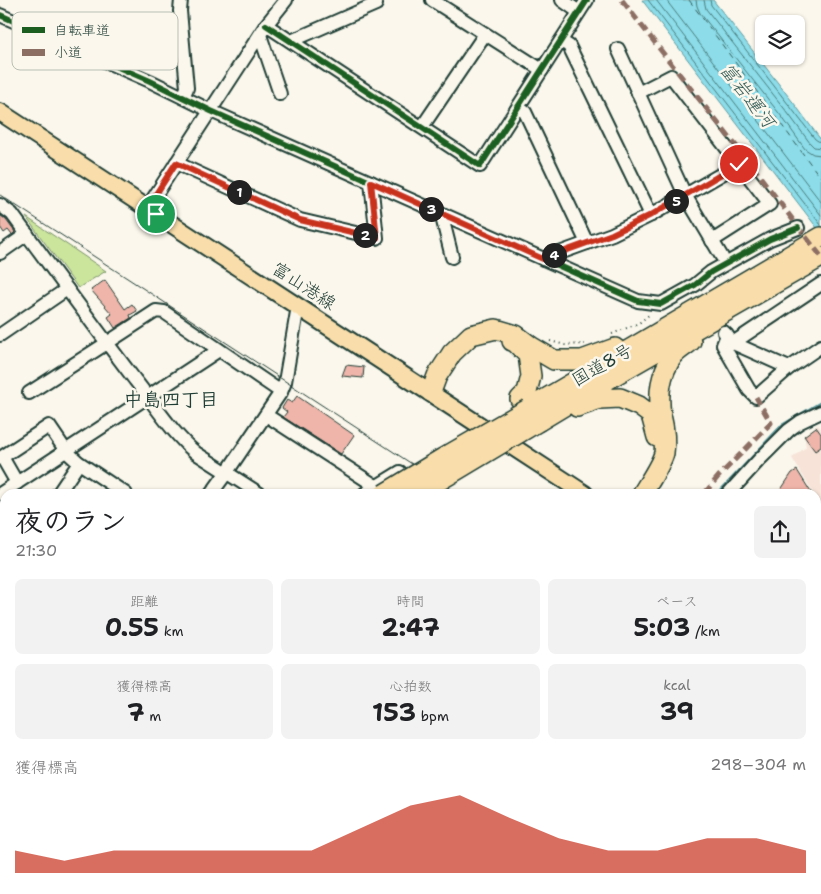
<!DOCTYPE html>
<html lang="ja">
<meta charset="utf-8">
<style>
:root{--surface:#fff;--page:#f2f2f2;--text:#202124;--muted:#757577;--accent:#c8321e}
body{margin:0;font-family:"Shantell Sans","Klee One",sans-serif;background:var(--page);color:var(--text);height:100vh;display:flex;flex-direction:column;font-size:19px;white-space:nowrap}
*{box-sizing:border-box;margin:0}
p{font-size:16px;color:var(--muted)}
.icon{flex:none;width:28px;height:28px;fill:none;stroke:currentColor;stroke-width:2;stroke-linecap:round;stroke-linejoin:round}
.map{position:relative;flex:1;overflow:hidden}
.sheet{position:absolute;left:0px;top:489px;width:821px;height:406px;display:flex;flex-direction:column;background:var(--surface);border-radius:15px 15px 0 0;box-shadow:0 1px 4px #0004}
.sheet>*{flex:none}
.tools{position:absolute;left:755px;top:15px;display:grid;gap:10px}
.tools a{display:grid;place-items:center;width:50px;height:50px;border-radius:8px;background:var(--surface);box-shadow:0 1px 4px #0004;font-size:25px}
.pin{position:absolute;display:grid;place-items:center;width:42px;height:42px;color:#fff;margin:-21px;border:2px solid #fff;border-radius:50%;box-shadow:0 1px 5px #0007}
.km{position:absolute;width:25px;height:25px;margin:-12px;border-radius:50%;background:#222;color:#fff;font-size:14px;line-height:25px;text-align:center}
.round{display:grid;place-items:center;flex:none;width:52px;height:52px;border-radius:8px;background:var(--page)}
.summary{display:flex;align-items:center;justify-content:space-between;height:85px;padding:0 15px}
h1{font-size:28px;font-weight:700;line-height:38px}
.figures{display:grid;grid-template-columns:repeat(3,1fr);gap:8px;height:85px;padding:5px 15px}
.figures div{display:grid;align-content:center;border-radius:8px;background:var(--page);text-align:center}
.figures b{font-size:25px;font-weight:700}
.figures small{font-size:14px;font-weight:400}
.figures p{font-size:14px}
.chart{height:140px;padding:10px 15px}
.chart p{display:flex;justify-content:space-between}
.chart svg{width:100%;height:90px;margin-top:5px;fill:var(--accent);opacity:.7}
.map>svg:first-child{display:block}
.built{fill:#f7e3d8}
.green{fill:#cce59c;stroke:#769168}
.water{fill:#8cdce9;stroke:#609ca1}
.lines{fill:none;stroke-linecap:round;stroke-linejoin:round}
.shore{stroke:#4b7d7c;stroke-width:1}
.stream{stroke:#609ca1;stroke-width:2.5}
.ferry{stroke:#355d58;stroke-width:1;stroke-dasharray:6 5;stroke-linecap:butt}
.building{fill:#efb5aa;stroke:#1f3d34}
.minor-casing{stroke:#1f3d34;stroke-width:16}
.major-casing{stroke:#1f3d34;stroke-width:20}
.highway-casing{stroke:#1f3d34;stroke-width:22}
.path{stroke:#1f3d34;stroke-width:2;stroke-dasharray:1 4;stroke-linecap:butt}
.minor{stroke:#fbf7ec;stroke-width:12}
.major{stroke:#f9deab;stroke-width:16}
.highway{stroke:#f9deab;stroke-width:19}
.tram{stroke:#1f3d34;stroke-width:1}
.highway-bridge-casing{stroke:#1f3d34;stroke-width:22;stroke-linecap:butt}
.highway-bridge{stroke:#f9deab;stroke-width:19}
.quiet{stroke:#8d6e63;stroke-width:5;stroke-dasharray:10 5;stroke-linecap:butt}
.cycleway-casing{stroke:#fbf7ec;stroke-width:9}
.cycleway{stroke:#1b5e20;stroke-width:6}
.route-casing{stroke:#fff;stroke-width:10}
.route{stroke:#c8321e;stroke-width:6}
.labels{text-anchor:middle;stroke-width:5;stroke-linejoin:round;paint-order:stroke}
.street-label{font-size:18px;fill:#1f3d34;stroke:#fbf7ec}
.water-label{font-size:19px;font-style:italic;fill:#355d58;stroke:#fbf7ec}
.neighbourhood-label{font-size:19px;font-weight:bold;fill:#1f3d34;stroke:#fbf7ec}
.key{fill:#fbf7ec;stroke:#b9bfb5;stroke-width:1}
.key-label{font-size:14px;fill:#1f3d34}
</style>
<div class="map">
<svg width="821" height="894" viewBox="0 0 821 894">
<rect width="100%" height="100%" fill="#fbf7ec"/>
<filter id="ink" filterUnits="userSpaceOnUse"><feTurbulence type="fractalNoise" baseFrequency=".02" numOctaves="2"/><feDisplacementMap in="SourceGraphic" scale="10" xChannelSelector="R" yChannelSelector="G"/><feConvolveMatrix kernelMatrix="1 2 1 2 8 2 1 2 1" color-interpolation-filters="sRGB"/></filter>
<g filter="url(#ink)">
<g class="built">
<polygon points="818,425 821,429 821,506 816,498 816,494 814,494 792,458 806,447 804,435"/>
<polygon points="816,710 821,713 821,774 816,770"/>
</g>
<polygon class="green" points="26,217 106,271 78,288"/>
<polygon class="water" points="642,0 713,0 796,106 821,140 821,233"/>
<g class="lines">
<g class="shore">
<polyline points="648,0 821,225"/>
<polyline points="656,0 821,215"/>
<polyline points="666,0 821,202"/>
<polyline points="696,0 697,6 700,13 782,117 805,149 813,154 821,155"/>
<polyline points="704,0 706,9 787,112 810,143 814,147 821,148"/>
<polyline points="710,0 711,5 792,109 815,139 818,141 821,142"/>
</g>
<g class="stream">
<polyline points="717,494 782,425 821,402"/>
<polyline points="0,666 5,667"/>
<polyline points="0,722 5,718"/>
</g>
<polyline class="ferry" points="689,0 821,178"/>
</g>
<g class="building">
<polygon points="0,215 6,220 15,232 12,235 8,230 4,233 0,227"/>
<polygon points="105,280 125,309 132,304 137,311 130,315 131,318 115,328 108,317 112,314 91,290"/>
<polygon points="346,365 364,367 363,378 342,376"/>
<polygon points="297,396 354,435 341,454 283,417 287,412 282,408 287,400 292,403"/>
<polygon points="816,427 821,434 821,447 815,451 804,436"/>
<polygon points="797,470 812,494 778,494 792,473"/>
</g>
<g class="lines">
<g class="minor-casing">
<g id="minor">
<polyline points="181,0 180,11 187,88 183,97"/>
<polyline points="432,0 542,70"/>
<polyline points="562,0 579,12"/>
<polyline points="0,15 150,81 211,111 638,301 661,304 695,285 711,272 770,239 798,228"/>
<polyline points="266,25 480,166 587,0"/>
<polyline points="260,35 280,94"/>
<polyline points="291,41 376,4"/>
<polyline points="561,41 569,46 651,215"/>
<polyline points="618,49 685,195 722,257"/>
<polyline points="638,93 671,76 739,164"/>
<polyline points="518,108 525,112 587,243"/>
<polyline points="422,127 485,34"/>
<polyline points="176,163 300,220 377,238 371,182"/>
<path d="M0 205 12 214C53 270 93 325 135 380 155 405 172 433 196 453L260 494"/>
<polyline points="147,208 266,25 286,0"/>
<polyline points="441,213 452,257"/>
<polyline points="0,253 27,234"/>
<polyline points="543,259 612,234 651,215 739,164 770,204 712,241"/>
<polyline points="724,332 733,343 789,368 821,346"/>
<polyline points="0,335 67,289"/>
<polyline points="727,335 723,345 749,390 756,397 789,368"/>
<polyline points="733,343 821,284"/>
<polyline points="29,393 107,343 156,311 164,312 281,392"/>
<polyline points="266,415 388,494"/>
<polyline points="17,483 2,457 49,426 66,451 78,462 126,494"/>
<polyline points="0,494 219,350"/>
<polyline points="58,494 79,463"/>
<polyline points="211,494 227,472 281,392 285,382 298,306"/>
<polyline points="364,494 400,472"/>
<polyline points="728,494 759,460 789,430 800,422 821,412"/>
<polyline points="0,531 5,535"/>
<polyline points="0,569 5,561"/>
<polyline points="0,613 5,616"/>
<polyline points="816,621 821,618"/>
<polyline points="0,700 5,697"/>
<polyline points="816,738 821,741"/>
<polyline points="816,825 821,836"/>
<polyline points="5,843 1,845 5,854"/>
<polyline points="157,890 159,894"/>
<polyline points="330,890 331,894"/>
<polyline points="400,890 400,894"/>
<polyline points="576,890 581,894"/>
<polyline points="688,890 693,894"/>
<polyline points="192,894 195,890"/>
<polyline points="261,894 269,890"/>
<polyline points="497,894 497,890"/>
<polyline points="544,894 544,890"/>
<polyline points="738,894 744,890"/>
<polyline points="802,894 816,890"/>
</g>
</g>
<g class="major-casing">
<g id="major">
<polyline points="0,112 585,494"/>
<polyline points="816,647 821,650"/>
</g>
</g>
<g class="highway-casing">
<g id="highway">
<polyline points="512,341 515,342 528,355 531,376 527,392 520,399"/>
<polyline points="431,392 437,376 452,353 471,335 496,329 516,335 532,347 554,360 582,360 615,348"/>
<polyline points="577,407 600,399 620,398 639,406 651,415 657,437"/>
<polyline points="528,409 821,237"/>
<polyline points="539,421 617,374 821,257"/>
<path d="M642 494C648 484 662 463 664 453 666 440 664 427 661 415 658 393 660 374 673 356 678 350 686 346 691 341"/>
<polyline points="0,751 5,747"/>
<polyline points="0,767 5,764"/>
</g>
</g>
<g class="path">
<polyline points="612,334 639,323 650,314"/>
<polyline points="550,341 565,345 585,344"/>
</g>
<use href="#minor" class="minor"/>
<use href="#major" class="major"/>
<use href="#highway" class="highway"/>
<g class="tram">
<polyline points="0,195 458,494"/>
<polyline points="816,732 821,736"/>
</g>
<g class="highway-bridge-casing">
<g id="highway-bridge">
<polyline points="384,494 443,458 528,409"/>
<polyline points="417,494 539,421"/>
</g>
</g>
<use href="#highway-bridge" class="highway-bridge"/>
<g class="quiet">
<path d="M622 0C664 55 706 108 749 162 773 193 796 225 821 256"/>
<polyline points="704,494 718,477 771,423 756,397"/>
</g>
<g class="cycleway-casing">
<g id="cycleway">
<polyline points="0,15 150,81 211,111 638,301 661,304 695,285 711,272 770,239 798,228"/>
<polyline points="266,25 480,166 587,0"/>
</g>
</g>
<use href="#cycleway" class="cycleway"/>
</g>
</g>
<g class="lines" filter="url(#ink)">
<g class="route-casing">
<polyline id="route" points="156,214 147,208 176,163 300,220 377,238 371,182 543,259 612,234 651,215 739,164"/>
</g>
<use href="#route" class="route"/>
</g>
<g class="labels">
<g class="street-label">
<text transform="translate(304 286) rotate(33)" y="6">富山港線</text>
<text transform="translate(602 365) rotate(-30)" y="6">国道8号</text>
</g>
<g class="water-label">
<text transform="translate(748 95) rotate(52)" y="7">富岩運河</text>
</g>
<g class="neighbourhood-label">
<text x="171" y="406">中島四丁目</text>
</g>
</g>
<rect x="12" y="12" width="166" height="58" rx="8" class="key"/>
<rect x="22" y="27" width="23" height="6" fill="#1b5e20"/>
<rect x="22" y="49" width="23" height="7" fill="#8d6e63"/>
<g class="key-label">
<text x="54" y="35">自転車道</text>
<text x="54" y="57">小道</text>
</g>
</svg>
<div class="tools">
<a><svg class="icon" aria-label="layers" viewBox="0 0 24 24"><path d="M12 4l9 5-9 5-9-5zM3 14l9 5 9-5"/></svg></a>
</div>
<div class="pin" style="left:156px;top:214px;background:#1e9e55"><svg class="icon" aria-label="arrive" viewBox="0 0 24 24"><path d="M6 21V4h12l-3 4 3 4H6"/></svg></div>
<div class="pin" style="left:739px;top:164px;background:#d93025"><svg class="icon" aria-label="check" viewBox="0 0 24 24"><path d="M5 12l5 5 9-10"/></svg></div>
<b class="km" style="left:239px;top:192px">1</b>
<b class="km" style="left:365px;top:235px">2</b>
<b class="km" style="left:431px;top:209px">3</b>
<b class="km" style="left:554px;top:255px">4</b>
<b class="km" style="left:676px;top:201px">5</b>
<section class="sheet">
<div class="summary"><div><h1>夜のラン</h1><p>21:30</p></div><a class="round"><svg class="icon" aria-label="share" viewBox="0 0 24 24"><path d="M12 15V3M7 8l5-5 5 5M5 13v7h14v-7"/></svg></a></div>
<div class="figures">
<div><p>距離</p><b>0.55<small> km</small></b></div>
<div><p>時間</p><b>2:47</b></div>
<div><p>ペース</p><b>5:03<small> /km</small></b></div>
</div>
<div class="figures">
<div><p>獲得標高</p><b>7<small> m</small></b></div>
<div><p>心拍数</p><b>153<small> bpm</small></b></div>
<div><p>kcal</p><b>39</b></div>
</div>
<div class="chart"><p><span>獲得標高</span>298–304 m</p>
<svg viewBox="0 0 160 44" preserveAspectRatio="none"><path d="M0 44V33L10 38L20 33L30 33L40 33L50 33L60 33L70 22L80 11L90 6L100 17L110 27L120 33L130 33L140 27L150 27L160 33V44z"/></svg>
</div>
</section>
</div>
